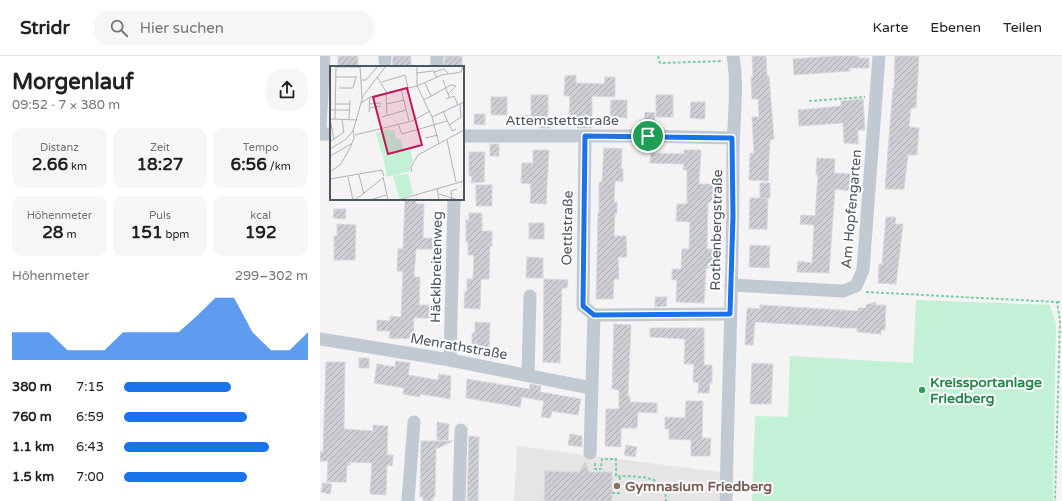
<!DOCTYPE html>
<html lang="de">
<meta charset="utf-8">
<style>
:root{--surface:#fff;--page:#f6f6f6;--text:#202124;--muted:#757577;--line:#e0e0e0;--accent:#1a73e8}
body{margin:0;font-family:"Varela Round",sans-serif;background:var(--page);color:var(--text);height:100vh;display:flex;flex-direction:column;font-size:15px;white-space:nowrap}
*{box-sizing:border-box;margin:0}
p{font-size:13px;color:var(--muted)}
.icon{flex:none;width:22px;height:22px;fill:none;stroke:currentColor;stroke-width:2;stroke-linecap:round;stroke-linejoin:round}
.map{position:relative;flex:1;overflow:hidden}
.side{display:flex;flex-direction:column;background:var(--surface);width:320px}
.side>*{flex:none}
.pin{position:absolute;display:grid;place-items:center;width:34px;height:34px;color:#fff;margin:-17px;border:2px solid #fff;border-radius:50%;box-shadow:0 1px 4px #0007}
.round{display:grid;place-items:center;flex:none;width:42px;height:42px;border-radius:16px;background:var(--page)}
.headline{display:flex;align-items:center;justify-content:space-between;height:68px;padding:0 12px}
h1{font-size:22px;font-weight:800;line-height:30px}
.metrics{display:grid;grid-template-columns:repeat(3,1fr);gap:6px;height:68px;padding:4px 12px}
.metrics div{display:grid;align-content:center;border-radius:10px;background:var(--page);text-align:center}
.metrics b{font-size:17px;font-weight:800}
.metrics small{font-size:11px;font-weight:400}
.metrics p{font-size:11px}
.chart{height:112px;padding:8px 12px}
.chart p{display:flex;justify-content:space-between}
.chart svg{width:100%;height:72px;margin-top:4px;fill:var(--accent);opacity:.7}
ul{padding:0 12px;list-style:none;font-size:13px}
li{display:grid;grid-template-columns:64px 48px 1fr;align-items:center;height:30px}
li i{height:10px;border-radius:5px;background:var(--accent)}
header{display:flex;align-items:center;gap:24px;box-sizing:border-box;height:56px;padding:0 20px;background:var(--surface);border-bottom:1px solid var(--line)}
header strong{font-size:19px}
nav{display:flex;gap:22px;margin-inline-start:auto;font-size:14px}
.search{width:280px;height:36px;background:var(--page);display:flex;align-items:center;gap:10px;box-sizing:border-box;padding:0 14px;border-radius:16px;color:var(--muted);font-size:15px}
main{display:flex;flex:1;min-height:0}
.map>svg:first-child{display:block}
.education{fill:#e6e4e5}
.pitch{fill:#c3f1d5}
.building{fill:url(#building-hatch);stroke:#d7d9de}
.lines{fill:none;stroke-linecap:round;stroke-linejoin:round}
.path{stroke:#7ad0a6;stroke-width:2;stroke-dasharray:3 2;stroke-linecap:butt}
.minor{stroke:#c1cad2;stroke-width:13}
.route-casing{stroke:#fff;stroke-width:8}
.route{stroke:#1a73e8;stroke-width:5}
.leisure-dot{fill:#2e9e5b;stroke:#fff;stroke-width:1.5}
.education-dot{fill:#8d6e63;stroke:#fff;stroke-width:1.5}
.labels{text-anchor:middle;stroke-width:4;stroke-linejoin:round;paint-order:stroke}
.street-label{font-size:14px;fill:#4a5661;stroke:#fff}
.leisure-label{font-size:14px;font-weight:bold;fill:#27864d;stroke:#fff;text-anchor:start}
.education-label{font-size:14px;font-weight:bold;fill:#785e54;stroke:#fff;text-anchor:start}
.inset-road{fill:none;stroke:#b1b4b9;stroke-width:1}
.view{fill:#c2185b;fill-opacity:0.15;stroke:#c2185b;stroke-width:2}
.inset-edge{fill:none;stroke:#4a5661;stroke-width:2}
</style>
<header>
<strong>Stridr</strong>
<div class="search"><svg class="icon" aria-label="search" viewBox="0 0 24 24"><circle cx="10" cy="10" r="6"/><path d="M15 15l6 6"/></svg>Hier suchen</div>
<nav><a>Karte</a><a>Ebenen</a><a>Teilen</a></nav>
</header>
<main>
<section class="side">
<div class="headline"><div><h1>Morgenlauf</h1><p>09:52 · 7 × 380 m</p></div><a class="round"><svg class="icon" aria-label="share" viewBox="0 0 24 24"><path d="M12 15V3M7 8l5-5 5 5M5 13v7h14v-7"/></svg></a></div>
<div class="metrics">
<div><p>Distanz</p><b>2.66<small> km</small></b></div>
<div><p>Zeit</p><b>18:27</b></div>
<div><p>Tempo</p><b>6:56<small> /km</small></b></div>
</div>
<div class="metrics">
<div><p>Höhenmeter</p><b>28<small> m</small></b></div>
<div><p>Puls</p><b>151<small> bpm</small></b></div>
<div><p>kcal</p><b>192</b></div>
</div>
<div class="chart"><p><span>Höhenmeter</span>299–302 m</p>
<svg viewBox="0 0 160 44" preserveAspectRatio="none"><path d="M0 44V27L10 27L20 27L30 38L40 38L50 38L60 27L70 27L80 27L90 27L100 17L110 6L120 6L130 27L140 38L150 38L160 27V44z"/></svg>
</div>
<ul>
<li><b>380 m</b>7:15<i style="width:58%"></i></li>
<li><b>760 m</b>6:59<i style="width:67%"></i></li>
<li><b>1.1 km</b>6:43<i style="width:79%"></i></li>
<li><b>1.5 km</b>7:00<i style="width:67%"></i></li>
</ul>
</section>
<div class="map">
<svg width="742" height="445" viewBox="0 0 742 445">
<defs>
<pattern id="building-hatch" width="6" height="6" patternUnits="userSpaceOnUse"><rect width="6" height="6" fill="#cdcfd5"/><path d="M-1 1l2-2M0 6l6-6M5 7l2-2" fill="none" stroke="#a8abb0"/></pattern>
</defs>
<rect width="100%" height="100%" fill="#f5f3f3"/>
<polygon class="education" points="197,390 400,416 399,445 194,445"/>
<polygon class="pitch" points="596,244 730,249 736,268 733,445 432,445 435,360 468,361 470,300 593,307"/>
<g class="building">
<rect x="18" y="0" width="20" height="10"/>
<polygon points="73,0 91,0 91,11 72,11"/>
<polygon points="125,0 142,0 142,11 124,11"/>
<polygon points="432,0 446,0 447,20 449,20 454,83 450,84 448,125 429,124 430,97 434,98 432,61 439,61 438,43 432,43 431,21 433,21"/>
<polygon points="515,0 538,0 539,2 549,2 549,12 529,12 530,15 474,19 473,3"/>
<polygon points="575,0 599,0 596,52 591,52 589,71 599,72 597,99 588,99 584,133 565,133 573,32 574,32"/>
<polygon points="256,19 256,27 284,28 285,21 295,21 295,41 272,40 272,72 257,72 257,61 249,61 250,40 244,40 245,20"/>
<polygon points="211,39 228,39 228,61 231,61 230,72 219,72 219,69 195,69 196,59 211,60"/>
<rect x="336" y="39" width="17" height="22"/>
<rect x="171" y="41" width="16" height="18"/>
<polygon points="543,43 545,74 538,74 538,88 524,87 523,67 479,70 478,54 521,50 521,45"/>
<polygon points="291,44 307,44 307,62 290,61"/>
<polygon points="371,46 385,46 385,63 370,62"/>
<polygon points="325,56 335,57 334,66 324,66"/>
<polygon points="155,58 165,58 165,69 154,68"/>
<rect x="170" y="88" width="9" height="12"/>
<polygon points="284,92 302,93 301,113 303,113 303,125 295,125 294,146 297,146 297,158 295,157 294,180 306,180 307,201 298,201 299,223 294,223 293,243 276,243 278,157 279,157 279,126 282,126"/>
<polygon points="213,94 229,94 226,148 210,147 211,128 201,127 202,107 213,107"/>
<polygon points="364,94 381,94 379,128 396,128 396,146 388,146 387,193 394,193 394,212 386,212 384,247 356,246 357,224 352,224 352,213 361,213 362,193 369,193 370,166 356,165 357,148 367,148 367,114 363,114 364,108 330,107 331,97 364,98"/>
<polygon points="149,96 165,96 164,126 151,127 152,120 149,120"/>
<polygon points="497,102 515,103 514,117 533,118 532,135 515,133 509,217 477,216 478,205 492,207 494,169 480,168 481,159 495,160 498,119 496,118"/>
<polygon points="440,127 450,127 450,142 441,142 448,143 447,173 429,173 430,142 440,142"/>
<rect x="156" y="129" width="16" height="21"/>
<polygon points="85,143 96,143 96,148 104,148 103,182 120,182 120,193 96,193 94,221 100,221 99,249 117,249 117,262 94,262 93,283 69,282 70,275 57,275 57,264 70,265 70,260 81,261 83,215 77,215 78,193 83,193"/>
<polygon points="14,153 26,153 25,163 13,162"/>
<polygon points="149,157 162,157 162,175 172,175 172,190 170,190 169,223 161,223 160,253 144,252 145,235 147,236 147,223 153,223 154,199 148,199 148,186 146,186 146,164 149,164"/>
<polygon points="566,161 576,161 575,168 583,168 576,228 558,227 559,208 562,208"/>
<rect x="209" y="167" width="15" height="16"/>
<polygon points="17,168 36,169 35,204 14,204 14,180 17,180"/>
<polygon points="430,189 450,190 449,212 429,211"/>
<polygon points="207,201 223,202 223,222 206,222"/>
<polygon points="224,223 248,224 247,232 242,232 240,307 223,306"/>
<polygon points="335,241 347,241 346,250 335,251"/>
<polygon points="556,246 555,249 566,249 565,274 561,274 561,278 537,276 537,272 519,272 519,271 435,266 433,289 425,289 427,252 440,253 440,249 538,255 538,252 546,252 546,249"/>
<polygon points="155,266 170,267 169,294 152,294 152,277 155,277"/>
<polygon points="294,268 311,269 308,340 310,340 310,346 337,347 337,357 318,356 317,372 301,372 301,391 285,390 286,353 299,353 299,334 292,333"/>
<polygon points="330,272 384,272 384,309 392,309 392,327 390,327 389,337 378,337 379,327 373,326 374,308 364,308 365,283 330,281"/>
<rect x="39" y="302" width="10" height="10"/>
<polygon points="76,305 90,307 88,319 118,324 119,318 131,320 130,343 100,338 100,341 83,338 84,332 54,327 57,308 75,311"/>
<polygon points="6,306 25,306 24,373 53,375 53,369 68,370 67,399 73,399 73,404 72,410 67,409 66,439 50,438 52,407 30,406 30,409 27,409 26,426 7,426 8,405 0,405 0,395 3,396"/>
<polygon points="432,307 453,308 451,348 430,348"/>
<polygon points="147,323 209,333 210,328 221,330 220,336 261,343 258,359 232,355 230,362 221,361 224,345 202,341 200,351 146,342"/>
<polygon points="366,345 383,345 382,382 391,382 390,400 371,400 371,384 349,383 349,373 345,373 345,361 365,362"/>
<polygon points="117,366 129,368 128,384 117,384"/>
<polygon points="250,378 262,380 262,391 248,389"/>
<polygon points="149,380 159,381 158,445 147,445"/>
<polygon points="101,385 133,385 116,393 115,441 113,441 113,445 103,445 103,441 100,441"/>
<polygon points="306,389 317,391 315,401 304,399"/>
<polygon points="265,406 269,416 292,416 292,445 224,445 225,415 259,416"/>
<polygon points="3,427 12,428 10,438 1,436"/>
</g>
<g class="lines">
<g class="path">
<polyline points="338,0 340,7 403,5"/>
<polyline points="489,45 545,41"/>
<polyline points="546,236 737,246 740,264 735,445"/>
<polyline points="737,246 742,246"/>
<path d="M275 407V413H281L282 403H296V420C316 421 346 417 346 445"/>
<polyline points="292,437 299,437 300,421"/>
</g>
<g class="minor">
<polyline points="65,0 65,5"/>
<polyline points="117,0 117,8"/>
<polyline points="0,74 4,0"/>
<polyline points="0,78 11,78"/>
<polyline points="143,80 328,80 412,82"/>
<polyline points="265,80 263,250 274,259 270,397"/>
<polyline points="411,229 523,235 536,230 543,214 559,0"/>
<polyline points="274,259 410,258"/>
<polyline points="0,283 130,304 271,332"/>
<polyline points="130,304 134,143"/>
<polyline points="208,319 210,240"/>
<polyline points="88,445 94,366"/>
<polyline points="139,445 141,374"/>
<path d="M406 445C408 333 413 221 413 109 412 73 419 36 413 0"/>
</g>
</g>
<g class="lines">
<g class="route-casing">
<polygon id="route" points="265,80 412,82 413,160 410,258 274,259 263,250"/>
</g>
<use href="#route" class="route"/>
</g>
<circle class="leisure-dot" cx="602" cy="334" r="4"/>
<circle class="education-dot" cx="297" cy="430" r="4"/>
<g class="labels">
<g class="street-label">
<text x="242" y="69">Attemstettstraße</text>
<text transform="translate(531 153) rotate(-85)" y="5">Am Hopfengarten</text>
<text transform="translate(247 172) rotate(-89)" y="5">Oettlstraße</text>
<text transform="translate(396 174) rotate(-89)" y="5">Rothenbergstraße</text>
<text transform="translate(116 211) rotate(-89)" y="5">Häcklbreitenweg</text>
<text transform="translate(139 290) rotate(10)" y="5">Menrathstraße</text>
</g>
<g class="leisure-label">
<text x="610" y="331">Kreissportanlage<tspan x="610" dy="16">Friedberg</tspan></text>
</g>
<g class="education-label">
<text x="305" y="435">Gymnasium Friedberg</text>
</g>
</g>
<g transform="translate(10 10)">
<rect width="134" height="134" fill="#f5f3f3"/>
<path d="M80 82 83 95 80 100 81 105 57 111 53 89ZM78 108 83 128 72 132 69 131 63 110Z" fill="#c3f1d5"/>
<path d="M59 63V65L64 64 66 73H71L73 83 52 89 46 67Z" fill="#c3f1d5"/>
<path class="inset-road" d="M30 0 32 32M87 0V20L102 51 109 78M6 1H30M104 6 114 3 118 7M86 7 103 5 107 11M6 11H27M47 11 57 27M31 14H36L48 0M113 14 119 31M52 16 75 9 78 22M95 17 101 30M87 20 112 9 131 6 133 0M9 22H23L26 11M71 23 79 55M56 27 57 49M118 28 126 20 121 19M116 33 124 30 128 39M94 34 121 19M31 37 40 31 87 20M6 38H19M39 38 51 37M57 38 74 34M39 42 51 40M0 44H19M113 45 122 65 126 63M39 46 40 31M52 51 76 44M102 51 134 36M0 53 27 54M0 53 4 74M5 53 6 0M19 53 20 34M68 58 72 68 117 55M119 59 131 51 130 38M25 69 82 55 100 45M95 72 108 69M117 74 126 116M0 76 14 66 12 54M0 83 15 74 23 65 33 30 56 0M0 90 21 78M0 106 11 98 20 82 24 72 23 64M82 106 81 101 88 89 134 64M29 109 34 128M18 111 23 134M53 111 58 134M0 113 52 104 54 110M107 122 109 134M109 128 128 134M43 133 56 129M122 133 121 125 127 123M25 134 53 112M68 134 134 115"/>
<path class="view" d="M77 22 92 79 58 88 43 31Z"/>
<rect width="134" height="134" class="inset-edge"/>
</g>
</svg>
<div class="pin" style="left:328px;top:80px;background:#1e9e55"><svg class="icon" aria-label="arrive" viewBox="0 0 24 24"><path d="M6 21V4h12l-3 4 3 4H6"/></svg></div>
</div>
</main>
